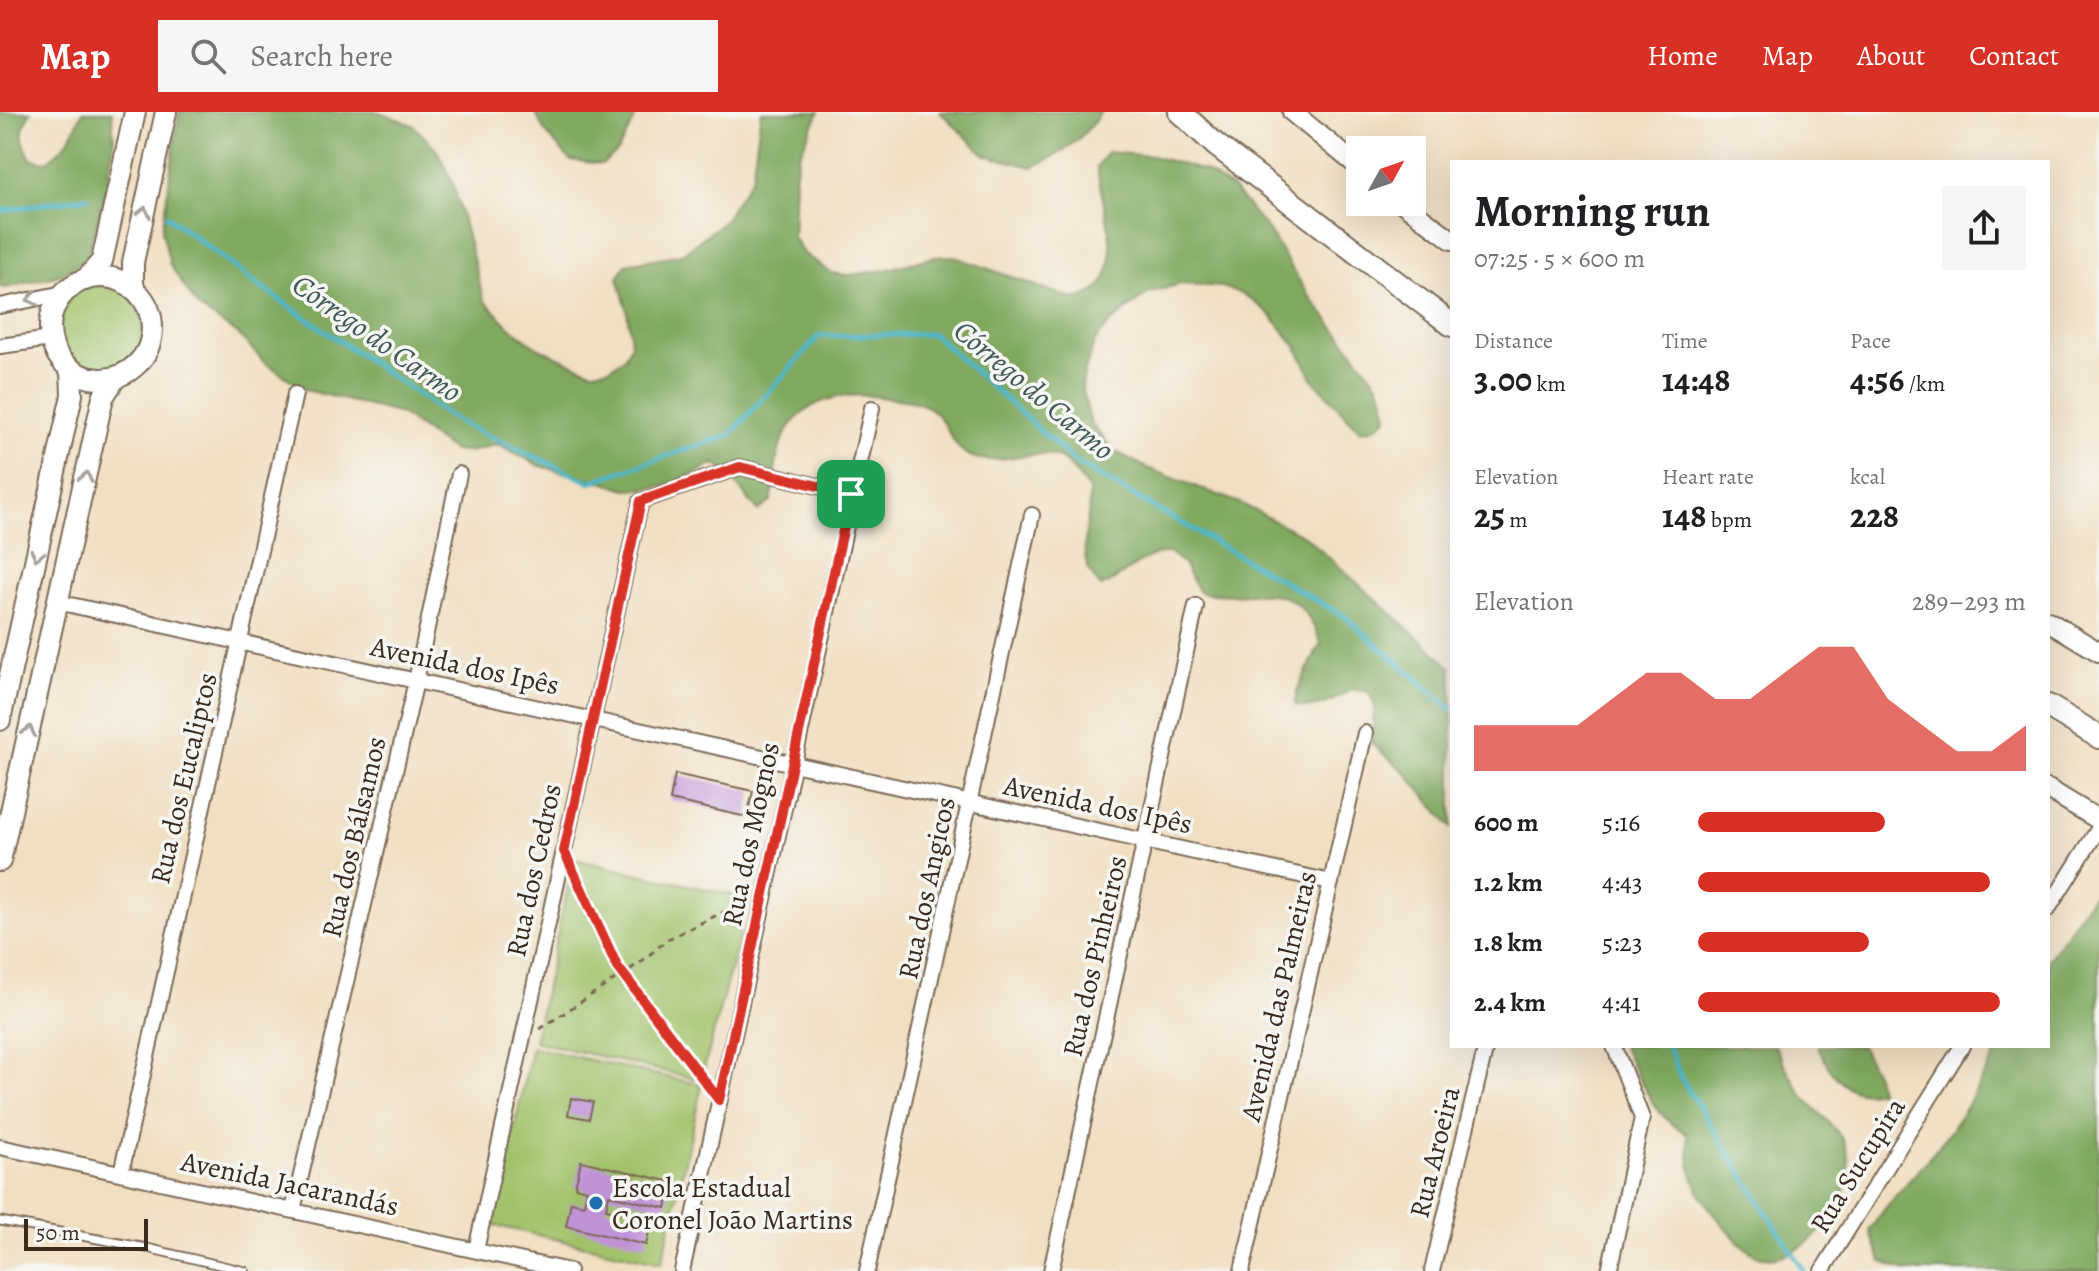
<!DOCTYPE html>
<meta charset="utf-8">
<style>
:root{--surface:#fff;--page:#f6f6f6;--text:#202124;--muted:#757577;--accent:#d93025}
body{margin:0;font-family:Alegreya,serif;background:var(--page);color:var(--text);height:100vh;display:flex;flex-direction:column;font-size:30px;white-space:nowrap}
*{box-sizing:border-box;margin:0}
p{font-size:26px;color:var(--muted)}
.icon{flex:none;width:44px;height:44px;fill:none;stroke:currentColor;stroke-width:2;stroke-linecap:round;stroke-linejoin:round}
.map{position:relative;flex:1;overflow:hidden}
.drawer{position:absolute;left:1450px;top:48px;width:600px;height:888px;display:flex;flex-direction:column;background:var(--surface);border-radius:0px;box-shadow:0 8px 32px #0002}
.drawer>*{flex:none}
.needle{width:52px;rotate:50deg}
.tools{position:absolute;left:1346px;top:24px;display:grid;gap:16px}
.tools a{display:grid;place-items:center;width:80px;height:80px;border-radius:0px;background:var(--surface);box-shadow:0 8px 32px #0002;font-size:40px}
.scale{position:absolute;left:24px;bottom:20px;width:124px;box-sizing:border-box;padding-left:8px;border:4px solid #3b2a1e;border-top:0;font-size:22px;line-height:28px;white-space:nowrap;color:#3b2a1e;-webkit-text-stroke:6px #f6f6f2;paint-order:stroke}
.pin{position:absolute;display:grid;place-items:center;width:68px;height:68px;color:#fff;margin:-34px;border-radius:16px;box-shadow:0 4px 12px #0006}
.round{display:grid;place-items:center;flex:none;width:84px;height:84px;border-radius:0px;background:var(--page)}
.headline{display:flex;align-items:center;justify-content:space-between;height:136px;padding:0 24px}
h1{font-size:44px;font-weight:700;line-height:60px}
.metrics{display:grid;grid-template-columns:repeat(3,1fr);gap:12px;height:136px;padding:8px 24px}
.metrics div{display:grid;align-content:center}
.metrics b{font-size:34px;font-weight:700}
.metrics small{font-size:22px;font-weight:400}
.metrics p{font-size:22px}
.chart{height:224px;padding:16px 24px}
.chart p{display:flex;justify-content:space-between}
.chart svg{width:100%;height:144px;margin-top:8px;fill:var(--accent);opacity:.7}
ul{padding:0 24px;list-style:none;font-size:26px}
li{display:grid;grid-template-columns:128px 96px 1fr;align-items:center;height:60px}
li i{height:20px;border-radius:10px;background:var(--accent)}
header{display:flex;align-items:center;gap:48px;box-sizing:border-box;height:112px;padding:0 40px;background:var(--accent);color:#fff}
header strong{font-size:38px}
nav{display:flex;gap:44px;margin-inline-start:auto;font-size:28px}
.search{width:560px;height:72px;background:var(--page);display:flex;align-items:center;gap:20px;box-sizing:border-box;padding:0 28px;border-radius:0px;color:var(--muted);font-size:30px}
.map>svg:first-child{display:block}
.green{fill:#a1c26b;stroke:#6e7644;stroke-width:2}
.forest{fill:#80a85f;stroke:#5e693e;stroke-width:2}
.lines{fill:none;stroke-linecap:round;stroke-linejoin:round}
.stream{stroke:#4cb7c8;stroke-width:5}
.building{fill:#c093d7}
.service-casing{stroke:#7b6957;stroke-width:11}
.minor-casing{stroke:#7b6957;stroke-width:18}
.tertiary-casing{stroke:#7b6957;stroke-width:22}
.secondary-casing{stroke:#7b6957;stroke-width:24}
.primary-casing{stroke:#7b6957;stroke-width:26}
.path{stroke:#7b6957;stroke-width:3;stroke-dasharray:6 6;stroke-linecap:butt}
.service{stroke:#fff;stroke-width:7}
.minor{stroke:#fff;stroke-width:14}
.tertiary{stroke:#fff;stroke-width:18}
.secondary{stroke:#fff;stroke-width:20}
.primary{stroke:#fff;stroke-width:22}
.oneway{stroke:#a79f9a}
.route-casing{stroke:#fff;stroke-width:16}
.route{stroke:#d93025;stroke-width:10}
.poi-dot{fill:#1f6fb2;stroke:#f6f6f2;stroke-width:3}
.labels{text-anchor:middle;stroke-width:7;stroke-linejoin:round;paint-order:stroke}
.street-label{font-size:28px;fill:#3b2a1e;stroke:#f6f6f2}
.poi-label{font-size:28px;fill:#3b2a1e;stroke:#f6f6f2;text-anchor:start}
.water-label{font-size:30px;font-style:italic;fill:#415b5a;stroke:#f6f6f2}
</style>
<header>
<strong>Map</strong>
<div class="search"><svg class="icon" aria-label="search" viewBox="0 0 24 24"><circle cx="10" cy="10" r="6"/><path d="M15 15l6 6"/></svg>Search here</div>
<nav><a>Home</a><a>Map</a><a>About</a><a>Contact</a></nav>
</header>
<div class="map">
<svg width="2099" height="1159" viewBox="0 0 2099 1159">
<rect width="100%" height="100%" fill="#f6f6f2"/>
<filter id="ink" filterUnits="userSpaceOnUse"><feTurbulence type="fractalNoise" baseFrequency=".0125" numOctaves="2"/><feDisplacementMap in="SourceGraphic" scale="16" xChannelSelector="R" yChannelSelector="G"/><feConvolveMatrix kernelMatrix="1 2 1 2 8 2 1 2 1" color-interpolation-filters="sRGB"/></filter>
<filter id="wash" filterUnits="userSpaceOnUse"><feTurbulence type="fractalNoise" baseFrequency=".006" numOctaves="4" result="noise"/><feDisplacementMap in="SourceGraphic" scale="32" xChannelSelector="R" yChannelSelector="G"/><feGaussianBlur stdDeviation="1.8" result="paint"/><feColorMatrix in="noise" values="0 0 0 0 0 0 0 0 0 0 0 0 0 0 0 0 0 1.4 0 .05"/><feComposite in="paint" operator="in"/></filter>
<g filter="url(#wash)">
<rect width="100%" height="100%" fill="#f1dfc2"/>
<g class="green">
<circle cx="100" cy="216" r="43"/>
<polygon points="574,747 749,787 701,968 534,929"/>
<polygon points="532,935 702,973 662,1151 493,1113"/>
</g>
<g class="forest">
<path d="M0 0H31C19 17 21 29 31 47L46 50C66 35 73 23 82 0H112L114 30 105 84 86 146 60 163 5 176 0 175Z"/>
<path d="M179 0H380L413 13 436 37 453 71 484 188 511 216 537 235 576 253 593 259 610 256 624 246 631 232 627 198 618 166 626 152 682 142 723 110 752 65 761 0H819L798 45 795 66 793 125 802 140 831 161 848 163 881 159 934 145 953 144 1073 187C1137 178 1101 96 1097 55L1107 40 1152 44 1205 59 1233 77 1269 119 1307 181 1377 270 1385 289 1387 305 1375 316 1360 319 1312 266 1296 234 1269 201 1243 182 1222 175 1181 172 1148 181 1108 213 1095 229 1084 261 1082 277 1091 312 1114 339 1147 356 1242 392 1306 425 1452 556V716L1405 660 1371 631 1375 594 1369 580 1352 577C1332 589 1319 599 1295 593L1297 578 1321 531C1293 457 1257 492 1199 480L1183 452 1170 441C1141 440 1127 465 1101 475 1071 444 1092 414 1089 378 1081 369 1071 351 1060 346 1034 335 1002 353 975 346 950 339 950 311 932 298 917 287 896 287 879 285 837 278 795 291 780 335 774 353 775 372 771 390L758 399 726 360 714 352 668 374 631 378 540 354 498 332 469 340 453 339 401 302 306 278 264 250 239 223 198 195 170 153 162 119Z"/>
<polygon points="535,0 638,0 618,39 602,52 570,48 545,20"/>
<path d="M940 0H1101C1085 25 1060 44 1032 55L985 43Z"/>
<path d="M2099 774V1159H1906L1881 1149 1870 1118C1887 1090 1908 1071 1929 1046 1958 1013 1980 972 2000 934H2048V848Z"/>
<path d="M1622 934H1775C1783 950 1792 968 1802 982 1814 998 1838 1015 1845 1033 1863 1078 1811 1152 1762 1145 1743 1142 1705 1093 1697 1075 1689 1058 1689 1038 1687 1021 1654 1008 1639 963 1622 934Z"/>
<path d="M1818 934H1861L1876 963 1879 979C1848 988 1829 961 1818 934Z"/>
</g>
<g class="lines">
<g class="stream">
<polyline points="0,99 88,85"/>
<polyline points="167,104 261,175 458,310 590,370 730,323 819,224 933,222 1075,350 1344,504 1452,597"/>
<polyline points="1668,934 1681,966 1804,1159"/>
</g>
</g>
<g id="blocks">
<g class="building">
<polygon points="675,662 753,679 747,705 670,688"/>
<polygon points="571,986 593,990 589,1007 568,1003"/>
<polygon points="581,1049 672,1070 666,1096 609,1083 606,1097 652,1107 646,1133 566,1114 571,1090 584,1093 587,1078 575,1075"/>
</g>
</g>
</g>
<g filter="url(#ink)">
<use href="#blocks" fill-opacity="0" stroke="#7b6957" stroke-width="2"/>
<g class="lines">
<g class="service-casing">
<polyline id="service" points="0,1109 147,1136 245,1159"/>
</g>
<g class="minor-casing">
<g id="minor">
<polyline points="0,194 64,181"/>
<polyline points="0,234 51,227"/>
<polyline points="57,490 1331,770"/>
<polyline points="2048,797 2099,716"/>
<polyline points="0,1035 569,1159"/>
<polyline points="121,1061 295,282"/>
<polyline points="293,1098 416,569 459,362"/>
<polyline points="476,1138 641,389 740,355 851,382"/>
<polyline points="682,1159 872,296"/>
<polyline points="867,1159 1032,403"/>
<polyline points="1051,1159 1196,494"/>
<polyline points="1242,1159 1365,621"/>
<polyline points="1432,1159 1486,934"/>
<polyline points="1609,1159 1642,1006 1614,934"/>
<polyline points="1822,1159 1962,934"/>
</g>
</g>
<g class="tertiary-casing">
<g id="tertiary">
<polyline points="1292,0 1360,56"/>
<polyline points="1401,90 1452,128"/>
<polyline points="2048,509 2099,540"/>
<polyline points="2048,677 2099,708"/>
</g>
</g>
<g class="secondary-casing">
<g id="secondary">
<circle cx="101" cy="216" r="51"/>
<polyline points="85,168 102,149 135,0"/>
<polyline points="133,176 133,150 166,0"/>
<polyline points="0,608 72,283 71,257"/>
<polyline points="0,749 103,285 116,265"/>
</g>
</g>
<g class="primary-casing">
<g id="primary">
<polyline points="1180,0 1216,33 1452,213"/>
<polyline points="2048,594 2099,625"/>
</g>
</g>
<g class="path">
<polyline points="575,764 617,854 707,973"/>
<polyline points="540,917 641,850 668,827 746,789"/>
</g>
<use href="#service" class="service"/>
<use href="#minor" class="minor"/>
<use href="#tertiary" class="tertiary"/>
<use href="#secondary" class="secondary"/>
<use href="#primary" class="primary"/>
</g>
<defs><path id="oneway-chevron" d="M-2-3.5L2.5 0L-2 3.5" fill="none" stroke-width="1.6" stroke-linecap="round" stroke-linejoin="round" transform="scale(2)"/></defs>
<g class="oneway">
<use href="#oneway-chevron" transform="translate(144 100) rotate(-77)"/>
<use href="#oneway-chevron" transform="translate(32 187) rotate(168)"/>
<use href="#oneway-chevron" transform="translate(86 365) rotate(-78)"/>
<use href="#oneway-chevron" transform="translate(37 443) rotate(103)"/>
<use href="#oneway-chevron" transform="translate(29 619) rotate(-77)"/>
</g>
</g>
<g class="lines" filter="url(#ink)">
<g class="route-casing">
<polygon id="route" points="740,355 851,382 719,988 617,854 564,739 641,389"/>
</g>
<use href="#route" class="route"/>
</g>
<circle class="poi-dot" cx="596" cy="1091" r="8"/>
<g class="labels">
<g class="street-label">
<text transform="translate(465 553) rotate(12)" y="10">Avenida dos Ipês</text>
<text transform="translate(183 666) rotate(-77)" y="10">Rua dos Eucaliptos</text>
<text transform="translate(1098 692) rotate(12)" y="10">Avenida dos Ipês</text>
<text transform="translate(750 722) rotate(-78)" y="10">Rua dos Mognos</text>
<text transform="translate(353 725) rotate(-77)" y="10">Rua dos Bálsamos</text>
<text transform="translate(533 758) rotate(-78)" y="10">Rua dos Cedros</text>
<text transform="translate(926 776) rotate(-78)" y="10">Rua dos Angicos</text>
<text transform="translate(1094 844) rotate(-77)" y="10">Rua dos Pinheiros</text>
<text transform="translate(1278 884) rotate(-77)" y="10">Avenida das Palmeiras</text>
<text transform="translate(1434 1040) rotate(-76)" y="10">Rua Aroeira</text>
<text transform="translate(1857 1053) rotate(-58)" y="10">Rua Sucupira</text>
<text transform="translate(290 1071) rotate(12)" y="10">Avenida Jacarandás</text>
</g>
<g class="poi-label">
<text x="612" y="1085">Escola Estadual<tspan x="612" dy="32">Coronel João Martins</tspan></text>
</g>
<g class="water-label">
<text transform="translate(377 226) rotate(35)" y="10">Córrego do Carmo</text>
<text transform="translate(1034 278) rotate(40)" y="10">Córrego do Carmo</text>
</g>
</g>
</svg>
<div class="tools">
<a><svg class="needle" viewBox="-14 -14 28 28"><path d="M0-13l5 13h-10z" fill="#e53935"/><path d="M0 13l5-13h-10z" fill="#757577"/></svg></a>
</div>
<div class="scale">50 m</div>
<div class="pin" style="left:851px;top:382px;background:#1e9e55"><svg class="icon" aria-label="arrive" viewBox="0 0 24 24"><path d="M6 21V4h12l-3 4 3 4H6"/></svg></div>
<section class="drawer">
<div class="headline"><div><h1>Morning run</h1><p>07:25 · 5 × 600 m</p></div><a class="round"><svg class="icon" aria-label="share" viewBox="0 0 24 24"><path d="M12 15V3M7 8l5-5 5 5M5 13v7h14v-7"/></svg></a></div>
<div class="metrics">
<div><p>Distance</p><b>3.00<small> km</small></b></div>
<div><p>Time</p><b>14:48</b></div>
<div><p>Pace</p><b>4:56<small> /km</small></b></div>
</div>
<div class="metrics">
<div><p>Elevation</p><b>25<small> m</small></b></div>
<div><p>Heart rate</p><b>148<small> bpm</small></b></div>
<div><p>kcal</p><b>228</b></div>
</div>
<div class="chart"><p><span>Elevation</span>289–293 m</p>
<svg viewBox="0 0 160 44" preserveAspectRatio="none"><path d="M0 44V30L10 30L20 30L30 30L40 22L50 14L60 14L70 22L80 22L90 14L100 6L110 6L120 22L130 30L140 38L150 38L160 30V44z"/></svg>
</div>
<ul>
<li><b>600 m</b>5:16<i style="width:57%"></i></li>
<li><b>1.2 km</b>4:43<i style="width:89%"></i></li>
<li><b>1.8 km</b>5:23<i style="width:52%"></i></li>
<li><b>2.4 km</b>4:41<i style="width:92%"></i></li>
</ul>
</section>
</div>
